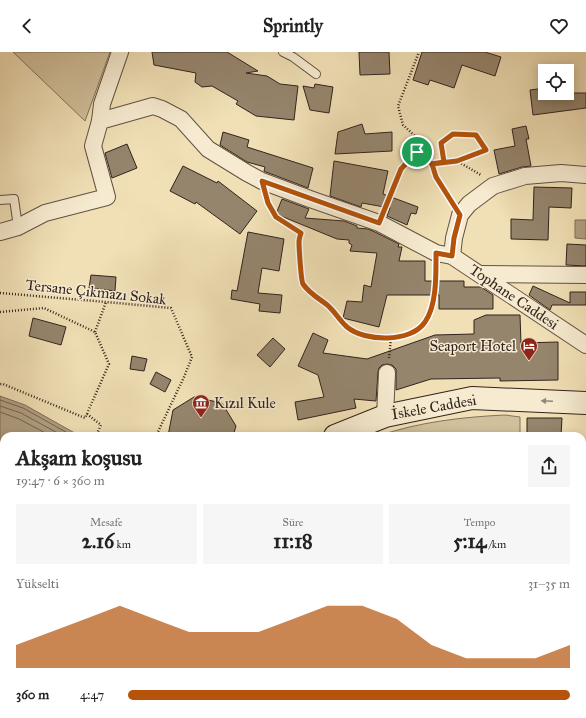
<!DOCTYPE html>
<html lang="tr">
<meta charset="utf-8">
<style>
:root{--surface:#fff;--page:#f6f6f6;--text:#222;--muted:#767676;--accent:#b45309}
body{margin:0;font-family:"IM FELL Great Primer",serif;background:var(--page);color:var(--text);height:100vh;display:flex;flex-direction:column;font-size:15px;white-space:nowrap}
*{box-sizing:border-box;margin:0}
p{font-size:13px;color:var(--muted)}
.icon{flex:none;width:22px;height:22px;fill:none;stroke:currentColor;stroke-width:2;stroke-linecap:round;stroke-linejoin:round}
.map{position:relative;flex:1;overflow:hidden}
.sheet{position:absolute;left:0px;top:380px;width:586px;height:286px;display:flex;flex-direction:column;background:var(--surface);border-radius:12px 12px 0 0;box-shadow:0 2px 10px #0003}
.sheet>*{flex:none}
.buttons{position:absolute;left:538px;top:12px;display:grid;gap:8px}
.buttons a{display:grid;place-items:center;width:36px;height:36px;border-radius:0px;background:var(--surface);box-shadow:0 2px 10px #0003;font-size:20px}
.pin{position:absolute;display:grid;place-items:center;width:34px;height:34px;color:#fff;margin:-17px;border:2px solid #fff;border-radius:50%;box-shadow:0 1px 4px #0007}
.round{display:grid;place-items:center;flex:none;width:42px;height:42px;border-radius:0px;background:var(--page)}
.head{display:flex;align-items:center;justify-content:space-between;height:68px;padding:0 16px}
h1{font-size:22px;font-weight:700;line-height:30px}
.metrics{display:grid;grid-template-columns:repeat(3,1fr);gap:6px;height:68px;padding:4px 16px}
.metrics div{display:grid;align-content:center;border-radius:0px;background:var(--page);text-align:center}
.metrics b{font-size:20px;font-weight:700}
.metrics small{font-size:11px;font-weight:400}
.metrics p{font-size:11px}
.chart{height:112px;padding:8px 16px}
.chart p{display:flex;justify-content:space-between}
.chart svg{width:100%;height:72px;margin-top:4px;fill:var(--accent);opacity:.7}
ul{padding:0 16px;list-style:none;font-size:13px}
li{display:grid;grid-template-columns:64px 48px 1fr;align-items:center;height:30px}
li i{height:10px;border-radius:5px;background:var(--accent)}
header{display:flex;justify-content:space-between;align-items:center;height:52px;padding:0 16px;background:var(--surface);font-size:18px;font-weight:700}
.map>svg:first-child{display:block}
.green{fill:#d1c09c;stroke:#82725d}
.water{fill:#b0a082;stroke:#7e6e5a}
.lines{fill:none;stroke-linecap:round;stroke-linejoin:round}
.shore{stroke:#716250;stroke-width:1}
.building{fill:#95856d;stroke:#32231e}
.lane-casing{stroke:#625244;stroke-width:10}
.street-casing{stroke:#625244;stroke-width:18}
.secondary-casing{stroke:#32231e;stroke-width:24}
.path{stroke:#32231e;stroke-width:2.5;stroke-dasharray:1 2;stroke-linecap:butt}
.lane{stroke:#f6ebd0;stroke-width:8}
.street{stroke:#f6ebd0;stroke-width:16}
.secondary{stroke:#f6ebd0;stroke-width:22}
.oneway{fill:#948777}
.route-casing{stroke:#fff;stroke-width:8}
.route{stroke:#b45309;stroke-width:5}
.labels{text-anchor:middle;stroke-width:3;stroke-linejoin:round;paint-order:stroke}
.street-label{font-size:15px;fill:#32231e;stroke:#f6ebd0}
.poi-label{font-size:15px;fill:#32231e;stroke:#f6ebd0;text-anchor:end}
</style>
<header><svg class="icon" aria-label="back" viewBox="0 0 24 24"><path d="M15 5l-7 7 7 7"/></svg>Sprintly<svg class="icon" aria-label="heart" viewBox="0 0 24 24"><path d="M12 20l-8-8c-3-5 5-10 8-4 3-6 11-1 8 4z"/></svg></header>
<div class="map">
<svg width="586" height="666" viewBox="0 0 586 666">
<rect width="100%" height="100%" fill="#f1e0b6"/>
<filter id="stains"><feTurbulence type="fractalNoise" baseFrequency=".005" numOctaves="4"/><feColorMatrix values="0 0 0 0 .2 0 0 0 0 .09 0 0 0 0 .02 0 0 0 .5 -.17"/></filter>
<radialGradient id="worn" r=".72"><stop offset=".6" stop-color="#630" stop-opacity="0"/><stop offset="1" stop-color="#630" stop-opacity=".3"/></radialGradient>
<g class="green">
<polygon points="13,0 110,0 85,69"/>
<path d="M505 363 520 365V384H378C419 370 462 365 505 363Z"/>
</g>
<g class="water">
<polygon points="575,168 586,168 586,187 575,186"/>
<polygon points="0,344 25,353 80,384 4,384 4,662 312,662 319,666 0,666"/>
<polygon points="582,477 586,477 586,666 435,666 428,662 582,662"/>
</g>
<g class="lines">
<g class="shore">
<polyline points="0,348 23,356 73,384"/>
<polyline points="0,354 21,361 63,384"/>
<polyline points="0,360 19,367 51,384"/>
</g>
</g>
<g class="building">
<polygon points="152,0 227,0 258,19 246,21 267,24 280,32 298,34 294,68 256,64 236,52 238,49 212,34 202,35 195,30 196,21 154,13"/>
<polygon points="359,0 389,0 390,22 360,23"/>
<polygon points="422,0 485,0 501,5 495,24 462,13 454,36 430,28 428,33 413,28"/>
<polygon points="315,32 333,35 329,61 310,58 303,34 314,36"/>
<polygon points="545,36 545,41 586,41 586,56 533,63 530,38"/>
<polygon points="362,72 365,82 392,80 392,99 335,102 338,80"/>
<polygon points="526,74 529,87 526,87 531,114 522,115 499,122 494,98 515,94 512,77"/>
<polygon points="223,80 249,88 247,95 313,116 308,136 266,120 264,119 265,115 247,110 220,93"/>
<polygon points="127,92 137,116 112,126 105,101"/>
<polygon points="334,109 388,119 383,142 418,155 416,162 411,161 407,173 387,164 390,156 362,151 361,155 330,144"/>
<polygon points="183,114 217,131 218,129 257,159 240,182 196,150 195,152 170,139"/>
<polygon points="534,135 572,136 571,156 549,155 548,188 511,187 511,167 533,168"/>
<polygon points="282,147 309,157 305,166 344,169 357,174 357,176 368,177 375,180 399,192 398,195 402,195 399,209 425,209 425,229 464,229 464,235 481,235 493,243 493,257 439,257 439,243 387,243 379,275 343,266 347,249 362,250 364,233 371,235 377,201 350,199 352,193 349,191 349,188 337,187 276,162"/>
<polygon points="248,180 284,187 279,219 262,216 258,241 282,243 280,261 259,259 260,252 231,247 232,238 237,239"/>
<polygon points="567,192 586,193 586,214 566,213"/>
<polygon points="91,223 116,225 115,239 89,236"/>
<polygon points="533,234 570,251 570,240 586,240 586,253 552,253 550,258 529,243"/>
<polygon points="486,263 520,263 521,291 558,290 558,328 500,329 500,326 431,327 396,338 396,317 392,313 387,312 382,313 379,316 378,320 376,349 354,347 356,356 298,368 295,350 324,345 318,323 298,314 313,281 328,288 323,301 367,307 435,283 474,282 474,268"/>
<polygon points="33,266 66,275 61,293 29,284"/>
<polygon points="273,286 285,297 270,315 257,303"/>
<polygon points="132,304 147,307 144,319 130,317"/>
<polygon points="156,320 171,328 165,340 150,332"/>
<polygon points="194,345 222,351 236,374 233,384 168,384 173,358"/>
<polygon points="527,366 562,366 561,384 527,384"/>
</g>
<g class="lines">
<g class="lane-casing">
<g id="lane">
<polyline points="283,0 293,5 316,22"/>
<polyline points="0,148 14,147 18,175"/>
</g>
</g>
<g class="street-casing">
<g id="street">
<polyline points="100,69 102,52 120,0"/>
<polyline points="0,180 18,175 45,161 107,145 93,94 100,69 153,54 162,57 181,67 208,97 247,121 262,129 310,147 379,171 436,201 452,204 586,293"/>
<polyline points="452,204 454,186 460,163 469,152 493,134 525,124 561,121 586,123"/>
<polyline points="480,222 586,223"/>
<polyline points="385,364 387,321"/>
<polyline points="582,463 586,463"/>
<polyline points="392,662 401,666"/>
</g>
</g>
<g class="secondary-casing">
<g id="secondary">
<polyline points="335,384 385,364 472,346 586,351"/>
<polyline points="582,442 586,442"/>
</g>
</g>
<g class="path">
<polyline points="417,100 432,111 436,125 451,149"/>
<polyline points="444,110 441,91 453,82 476,83 486,98 457,109"/>
<polyline points="432,111 457,109 481,123"/>
<path d="M267 147 276 165 301 181C300 184 299 187 299 190 299 195 301 229 303 232 309 241 318 246 326 252 334 259 340 271 349 276 370 288 409 293 425 270 435 256 436 234 436 217"/>
<polyline points="384,157 401,117 417,100 416,85 403,73 398,54 419,0"/>
<polyline points="0,241 106,250 171,256 192,305 184,325 156,384"/>
<polyline points="0,260 44,256 95,280 109,312 85,366 3,332 0,332"/>
<polyline points="95,280 106,250"/>
<polyline points="389,306 391,286"/>
<polyline points="87,362 101,373 96,384"/>
<polyline points="111,384 114,382 116,384"/>
<polyline points="355,662 361,666"/>
<polyline points="245,666 246,662"/>
</g>
<use href="#lane" class="lane"/>
<use href="#street" class="street"/>
<use href="#secondary" class="secondary"/>
</g>
<defs><path id="oneway-solid" d="M-6-.8H1V-3.2L6.5 0L1 3.2V.8H-6Z"/></defs>
<use class="oneway" href="#oneway-solid" transform="translate(547 349) rotate(-177)"/>
<g class="lines">
<g class="route-casing">
<path id="route" d="M417 100 401 117 379 171 262 129 268 151 276 165 301 181C300 184 299 187 299 190 299 195 301 229 303 232 309 241 318 246 326 252 334 258 339 268 347 275 365 290 411 291 425 270 437 253 436 222 436 201L452 204 454 186 460 163 436 125 432 112 457 109 486 98 476 83 453 82 441 91 444 110 432 112 417 100"/>
</g>
<use href="#route" class="route"/>
</g>
<defs>
<g id="hotel-pin" transform="scale(0.9)"><path d="M0 17L-7.5 6A9.5 9.5 0 1 1 7.5 6Z" fill="#8f2418" stroke="#f6ebd0"/><path d="M-6-4.5h1.5V1H6V5H4.5V3h-9V5H-6ZM-4 0a1.8 1.8 0 1 1 3.6 0ZM.5 0V-2.5h3Q6-2.5 6 0Z" fill="#fff"/></g>
<g id="museum-pin" transform="scale(0.9)"><path d="M0 17L-7.5 6A9.5 9.5 0 1 1 7.5 6Z" fill="#8f2418" stroke="#f6ebd0"/><path d="M0-6L6-3V-2H-6V-3ZM-5-1h2V3h-2ZM-1-1h2V3h-2ZM3-1h2V3H3ZM-6 4H6V6H-6Z" fill="#fff"/></g>
</defs>
<g fill-rule="evenodd">
<use href="#hotel-pin" x="529" y="294"/>
<use href="#museum-pin" x="201" y="351"/>
</g>
<g class="labels">
<g class="street-label">
<text transform="translate(96 240) rotate(6)" y="5">Tersane Çıkmazı Sokak</text>
<text transform="translate(514 245) rotate(34)" y="5">Tophane Caddesi</text>
<text transform="translate(434 355) rotate(-10)" y="5">İskele Caddesi</text>
</g>
<g class="poi-label">
<text x="516" y="299">Seaport Hotel</text>
<text x="214" y="356" text-anchor="start">Kızıl Kule</text>
</g>
</g>
<rect width="100%" height="100%" filter="url(#stains)"/>
<rect width="100%" height="100%" fill="url(#worn)"/>
</svg>
<div class="buttons">
<a><svg class="icon" aria-label="locate" viewBox="0 0 24 24"><circle cx="12" cy="12" r="6"/><path d="M12 2v4M12 18v4M2 12h4M18 12h4"/></svg></a>
</div>
<div class="pin" style="left:417px;top:100px;background:#1e9e55"><svg class="icon" aria-label="arrive" viewBox="0 0 24 24"><path d="M6 21V4h12l-3 4 3 4H6"/></svg></div>
<section class="sheet">
<div class="head"><div><h1>Akşam koşusu</h1><p>19:47 · 6 × 360 m</p></div><a class="round"><svg class="icon" aria-label="share" viewBox="0 0 24 24"><path d="M12 15V3M7 8l5-5 5 5M5 13v7h14v-7"/></svg></a></div>
<div class="metrics">
<div><p>Mesafe</p><b>2.16<small> km</small></b></div>
<div><p>Süre</p><b>11:18</b></div>
<div><p>Tempo</p><b>5:14<small> /km</small></b></div>
</div>
<div class="chart"><p><span>Yükselti</span>31–35 m</p>
<svg viewBox="0 0 160 44" preserveAspectRatio="none"><path d="M0 44V30L10 22L20 14L30 6L40 14L50 22L60 22L70 22L80 14L90 6L100 6L110 14L120 30L130 38L140 38L150 38L160 30V44z"/></svg>
</div>
<ul>
<li><b>360 m</b>4:47<i style="width:100%"></i></li>
</ul>
</section>
</div>
